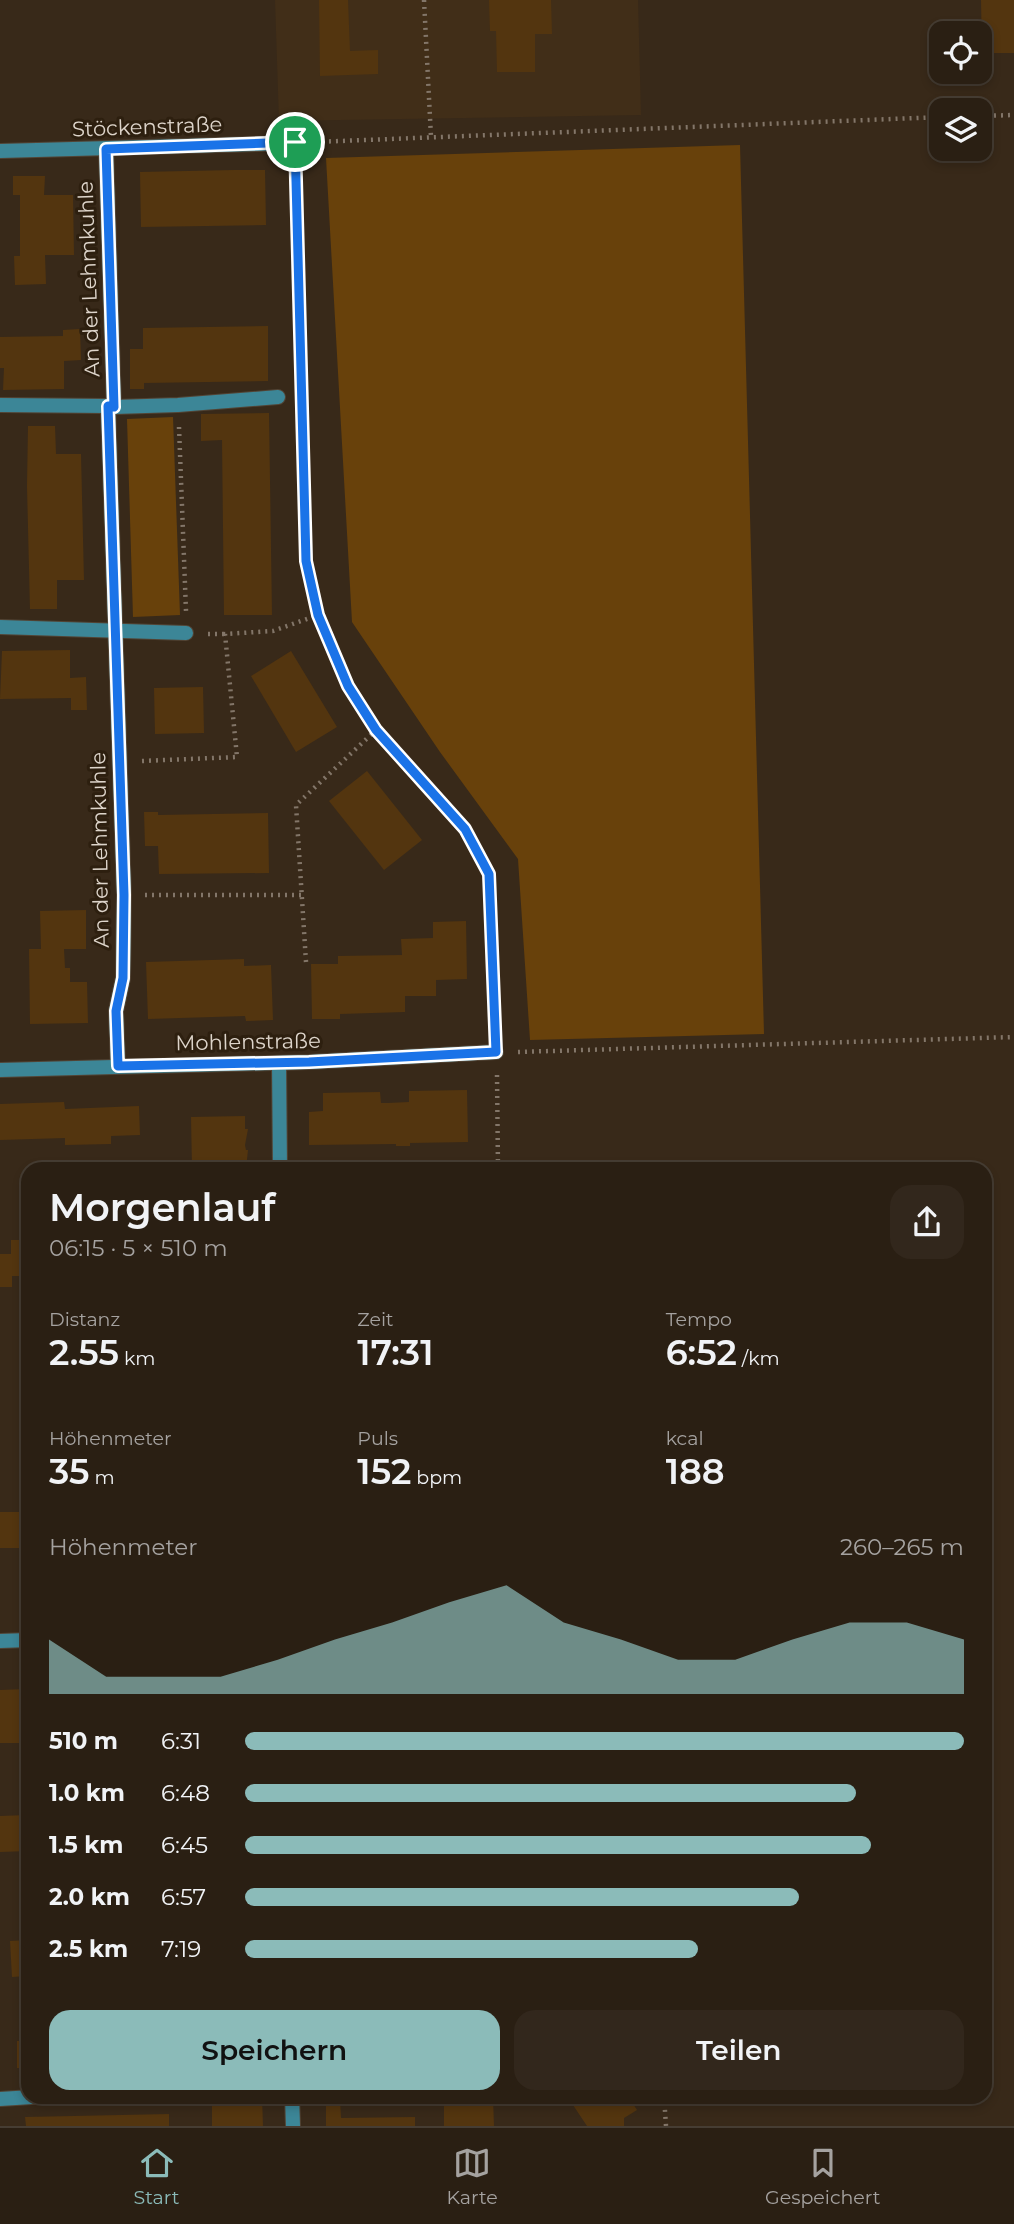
<!DOCTYPE html>
<html lang="de">
<meta charset="utf-8">
<style>
:root{--surface:#2a1f13;--page:#32271c;--text:#f1f3f6;--muted:#a5a2a0;--line:#463d33;--accent:#8bbbb9}
body{margin:0;font-family:Montserrat,sans-serif;background:var(--page);color:var(--text);height:100vh;display:flex;flex-direction:column;font-size:26px;white-space:nowrap}
*{box-sizing:border-box;margin:0}
p{font-size:23px;color:var(--muted)}
.icon{flex:none;width:38px;height:38px;fill:none;stroke:currentColor;stroke-width:2;stroke-linecap:round;stroke-linejoin:round}
.map{position:relative;flex:1;overflow:hidden}
.drawer{position:absolute;left:21px;top:1162px;width:971px;height:942px;display:flex;flex-direction:column;background:var(--surface);border-radius:21px;box-shadow:0 4px 10px #0003,0 0 0 2px var(--line)}
.drawer>*{flex:none}
.fabs{position:absolute;left:929px;top:21px;display:grid;gap:14px}
.fabs a{display:grid;place-items:center;width:63px;height:63px;border-radius:14px;background:var(--surface);box-shadow:0 4px 10px #0003,0 0 0 2px var(--line);font-size:35px}
.pin{position:absolute;display:grid;place-items:center;width:60px;height:60px;color:#fff;margin:-30px;border:4px solid #fff;border-radius:50%;box-shadow:0 2px 7px #0007}
.round{display:grid;place-items:center;flex:none;width:74px;height:74px;border-radius:21px;background:var(--page)}
.head{display:flex;align-items:center;justify-content:space-between;height:119px;padding:0 28px}
h1{font-size:38px;font-weight:600;line-height:52px}
.figures{display:grid;grid-template-columns:repeat(3,1fr);gap:10px;height:119px;padding:7px 28px}
.figures div{display:grid;align-content:center}
.figures b{font-size:35px;font-weight:600}
.figures small{font-size:19px;font-weight:400}
.figures p{font-size:19px}
.chart{height:196px;padding:14px 28px}
.chart p{display:flex;justify-content:space-between}
.chart svg{width:100%;height:126px;margin-top:7px;fill:var(--accent);opacity:.7}
.action{display:flex;gap:14px;margin-top:auto;padding:14px 28px}
.action a{flex:1;height:80px;border-radius:21px;background:var(--accent);color:#111;font-size:28px;font-weight:600;line-height:80px;text-align:center}
.action a+a{background:var(--page);color:var(--text)}
ul{padding:0 28px;list-style:none;font-size:23px}
li{display:grid;grid-template-columns:112px 84px 1fr;align-items:center;height:52px}
li i{height:18px;border-radius:9px;background:var(--accent)}
.tab-bar{display:flex;justify-content:space-around;align-items:center;height:98px;border-top:2px solid var(--line);background:var(--surface);font-size:19px;color:var(--muted)}
.tab-bar a{display:grid;justify-items:center;gap:4px}
.tab-bar .current{color:var(--accent)}
.map>svg:first-child{display:block}
.built{fill:#412e18}
.green{fill:#68410b}
.building{fill:#53350f}
.lines{fill:none;stroke-linecap:round;stroke-linejoin:round}
.service-casing{stroke:#524435;stroke-width:16}
.minor-casing{stroke:#524435;stroke-width:16}
.path{stroke:#837669;stroke-width:4.5;stroke-dasharray:2 5;stroke-linecap:butt}
.service{stroke:#3c8697;stroke-width:14}
.minor{stroke:#3c8697;stroke-width:14}
.route-casing{stroke:#fff;stroke-width:14}
.route{stroke:#1a73e8;stroke-width:9}
.labels{text-anchor:middle;stroke-width:6;stroke-linejoin:round;paint-order:stroke}
.street-label{font-size:21px;fill:#ddd4ca;stroke:#2d1f0f}
</style>
<div class="map">
<svg width="1014" height="2126" viewBox="0 0 1014 2126">
<rect width="100%" height="100%" fill="#382919"/>
<polygon class="built" points="275,0 638,0 641,115 279,121"/>
<g class="green">
<polygon points="740,145 764,1034 530,1040 518,859 440,752 352,622 326,158"/>
<polygon points="173,417 180,615 133,617 127,419"/>
</g>
<g class="building">
<polygon points="319,0 348,0 350,51 378,50 378,74 320,76"/>
<polygon points="489,0 551,0 552,34 535,34 535,72 497,72 496,31 490,31"/>
<polygon points="981,0 1014,0 1014,53 982,53"/>
<polygon points="234,170 265,170 266,225 141,227 140,172"/>
<polygon points="13,176 45,176 44,195 73,195 74,255 45,255 46,284 15,285 14,256 20,256 20,195 13,195"/>
<polygon points="268,326 268,381 144,383 144,389 130,389 130,349 143,349 143,328"/>
<polygon points="80,329 81,360 64,361 64,389 3,390 4,368 0,368 0,337 63,336 63,330"/>
<polygon points="269,413 272,615 224,615 222,440 201,441 201,414"/>
<polygon points="28,426 55,426 56,454 81,454 84,580 57,580 57,609 30,609 27,486"/>
<polygon points="70,650 70,678 86,677 87,710 71,710 71,698 0,699 2,651"/>
<polygon points="291,651 337,727 296,752 251,676"/>
<polygon points="203,687 204,733 155,734 154,688"/>
<polygon points="367,771 422,840 384,870 329,801"/>
<polygon points="144,812 158,812 158,815 268,813 269,873 159,874 158,846 145,846"/>
<polygon points="86,910 86,949 64,949 65,968 70,968 70,982 87,982 88,1023 30,1024 29,949 41,949 40,911"/>
<polygon points="466,921 467,979 436,980 436,996 405,996 405,1012 340,1014 340,1019 312,1019 311,964 338,964 338,956 402,955 401,939 433,938 433,922"/>
<polygon points="244,959 244,966 271,965 273,1020 246,1021 245,1016 148,1019 146,962"/>
<polygon points="467,1090 468,1142 410,1143 410,1146 396,1146 396,1144 309,1145 309,1112 323,1111 323,1093 380,1092 381,1103 388,1103 409,1102 409,1091"/>
<polygon points="64,1102 65,1109 139,1106 140,1135 111,1136 111,1144 65,1145 65,1138 0,1140 0,1104"/>
<polygon points="245,1116 245,1129 248,1129 245,1145 246,1150 248,1150 246,1169 192,1169 191,1117"/>
<polygon points="11,1240 28,1240 28,1276 12,1276 12,1287 0,1287 0,1254 11,1254"/>
<polygon points="23,1505 28,1505 28,1557 25,1557 24,1548 0,1548 0,1512 23,1512"/>
<polygon points="28,1689 28,1743 0,1743 0,1690"/>
<polygon points="28,1815 28,1851 0,1852 0,1816"/>
<polygon points="28,1940 28,1976 12,1977 10,1941"/>
<polygon points="19,2027 28,2027 28,2068 17,2068 17,2041 19,2041"/>
<polygon points="212,2096 262,2096 263,2126 212,2126"/>
<polygon points="567,2096 628,2096 637,2110 624,2118 624,2126 587,2126"/>
<polygon points="326,2098 340,2098 341,2118 415,2117 415,2126 326,2126"/>
<polygon points="493,2098 494,2126 444,2126 444,2099"/>
<polygon points="169,2114 169,2126 26,2126 25,2117"/>
</g>
<g class="lines">
<g class="service-casing">
<polyline id="service" points="0,2099 47,2096"/>
</g>
<g class="minor-casing">
<g id="minor">
<polyline points="106,149 114,407 108,406 124,895 123,978 116,1011 118,1066"/>
<polyline points="0,151 295,143"/>
<polyline points="0,405 108,406"/>
<polyline points="114,407 178,405 278,397"/>
<polyline points="0,627 186,633"/>
<polyline points="279,1063 280,1169"/>
<polyline points="0,1070 309,1062 496,1052"/>
<polyline points="0,1641 28,1640"/>
<polyline points="292,2096 293,2126"/>
</g>
</g>
<g class="path">
<polyline points="424,0 431,137"/>
<polyline points="980,116 1014,115"/>
<polyline points="315,142 942,117"/>
<polyline points="295,166 300,388"/>
<polyline points="300,404 306,561 318,615 348,686 376,730 465,829 489,874 495,1032"/>
<polyline points="179,427 186,611"/>
<polyline points="208,634 225,634"/>
<polyline points="142,761 237,757 225,634 273,631 318,615"/>
<polyline points="145,895 301,895"/>
<polyline points="306,962 296,805 376,730"/>
<polyline points="518,1052 1014,1037"/>
<polyline points="497,1075 498,1169"/>
<polyline points="664,2096 666,2126"/>
</g>
<use href="#service" class="service"/>
<use href="#minor" class="minor"/>
</g>
<g class="lines">
<g class="route-casing">
<polygon id="route" points="295,142 306,561 318,615 348,686 376,730 465,829 489,874 496,1052 309,1062 118,1066 116,1011 123,978 124,895 108,406 114,407 106,149"/>
</g>
<use href="#route" class="route"/>
</g>
<g class="labels">
<g class="street-label">
<text transform="translate(147 127) rotate(-2)" y="7">Stöckenstraße</text>
<text transform="translate(89 279) rotate(-92)" y="7">An der Lehmkuhle</text>
<text transform="translate(100 850) rotate(-91)" y="7">An der Lehmkuhle</text>
<text transform="translate(248 1042) rotate(-1)" y="7">Mohlenstraße</text>
</g>
</g>
</svg>
<div class="fabs">
<a><svg class="icon" aria-label="locate" viewBox="0 0 24 24"><circle cx="12" cy="12" r="6"/><path d="M12 2v4M12 18v4M2 12h4M18 12h4"/></svg></a>
<a><svg class="icon" aria-label="layers" viewBox="0 0 24 24"><path d="M12 4l9 5-9 5-9-5zM3 14l9 5 9-5"/></svg></a>
</div>
<div class="pin" style="left:295px;top:142px;background:#1e9e55"><svg class="icon" aria-label="arrive" viewBox="0 0 24 24"><path d="M6 21V4h12l-3 4 3 4H6"/></svg></div>
<section class="drawer">
<div class="head"><div><h1>Morgenlauf</h1><p>06:15 · 5 × 510 m</p></div><a class="round"><svg class="icon" aria-label="share" viewBox="0 0 24 24"><path d="M12 15V3M7 8l5-5 5 5M5 13v7h14v-7"/></svg></a></div>
<div class="figures">
<div><p>Distanz</p><b>2.55<small> km</small></b></div>
<div><p>Zeit</p><b>17:31</b></div>
<div><p>Tempo</p><b>6:52<small> /km</small></b></div>
</div>
<div class="figures">
<div><p>Höhenmeter</p><b>35<small> m</small></b></div>
<div><p>Puls</p><b>152<small> bpm</small></b></div>
<div><p>kcal</p><b>188</b></div>
</div>
<div class="chart"><p><span>Höhenmeter</span>260–265 m</p>
<svg viewBox="0 0 160 44" preserveAspectRatio="none"><path d="M0 44V25L10 38L20 38L30 38L40 32L50 25L60 19L70 12L80 6L90 19L100 25L110 32L120 32L130 25L140 19L150 19L160 25V44z"/></svg>
</div>
<ul>
<li><b>510 m</b>6:31<i style="width:100%"></i></li>
<li><b>1.0 km</b>6:48<i style="width:85%"></i></li>
<li><b>1.5 km</b>6:45<i style="width:87%"></i></li>
<li><b>2.0 km</b>6:57<i style="width:77%"></i></li>
<li><b>2.5 km</b>7:19<i style="width:63%"></i></li>
</ul>
<div class="action"><a>Speichern</a><a>Teilen</a></div>
</section>
</div>
<nav class="tab-bar">
<a class="current"><svg class="icon" aria-label="home" viewBox="0 0 24 24"><path d="M3 11l9-7 9 7M6 9v11h12V9"/></svg>Start</a>
<a><svg class="icon" aria-label="map" viewBox="0 0 24 24"><path d="M3 6l6-2 6 2 6-2v14l-6 2-6-2-6 2zM9 4v14M15 6v14"/></svg>Karte</a>
<a><svg class="icon" aria-label="saved" viewBox="0 0 24 24"><path d="M7 4h10v16l-5-4-5 4z"/></svg>Gespeichert</a>
</nav>
